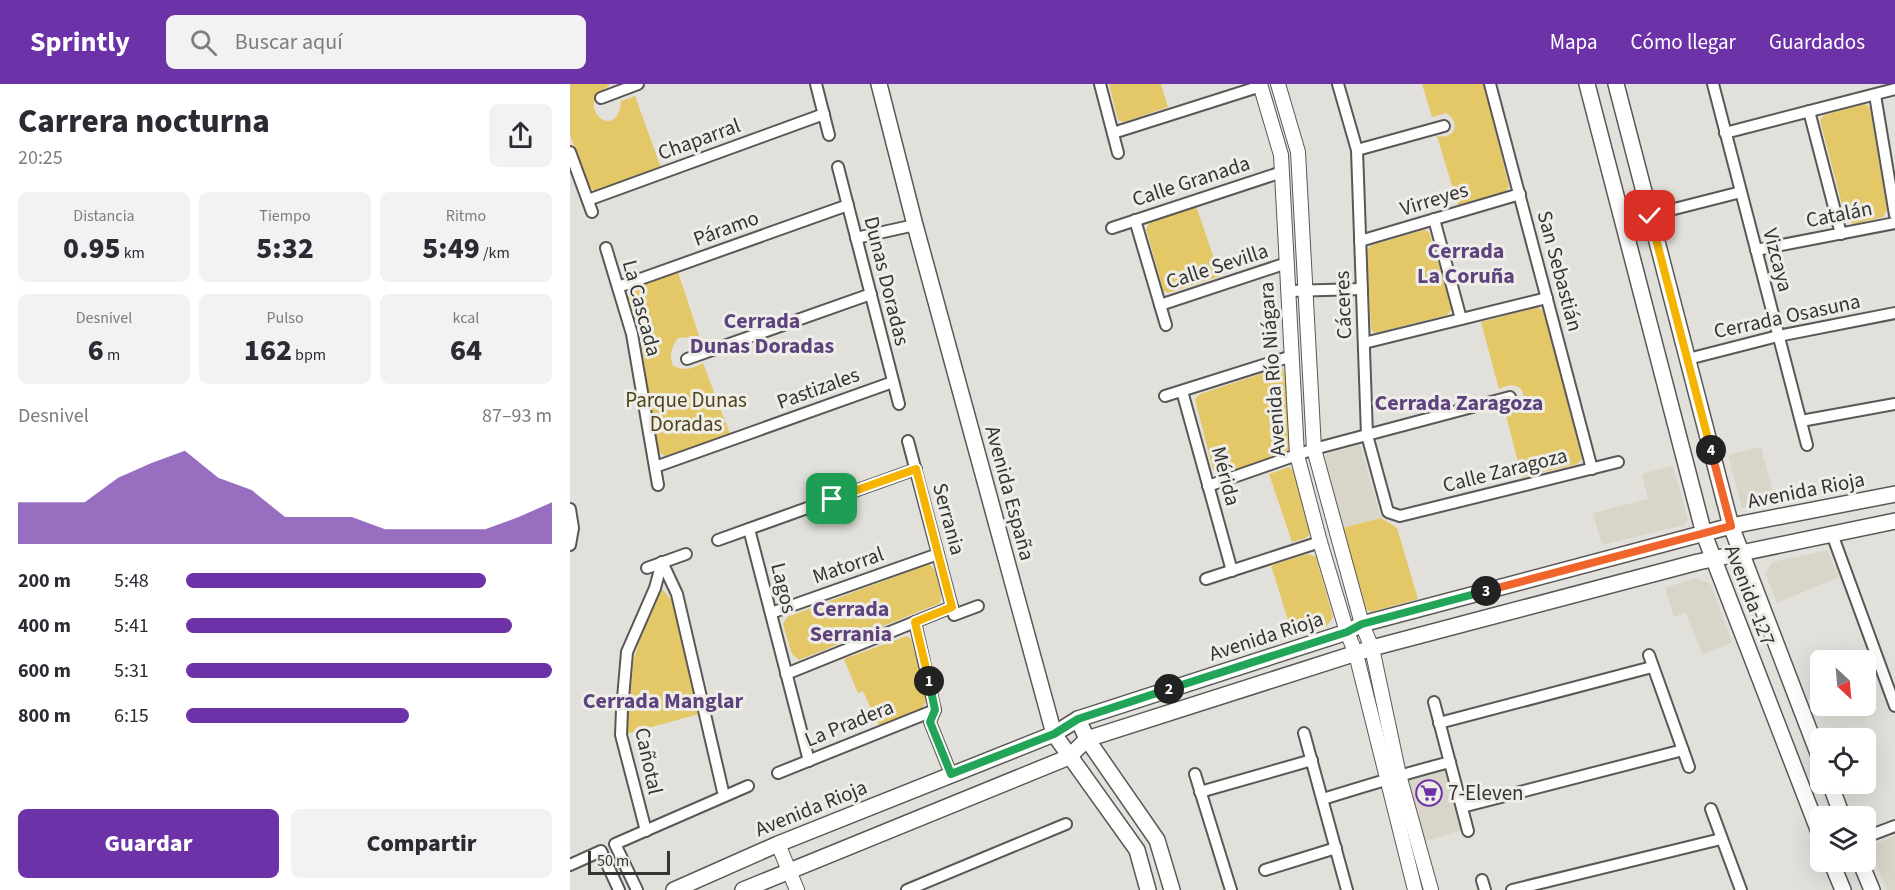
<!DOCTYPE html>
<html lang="es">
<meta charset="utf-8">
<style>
:root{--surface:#fff;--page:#f2f2f3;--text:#2b2b33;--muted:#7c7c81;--accent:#6d32a8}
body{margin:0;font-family:"Source Sans 3",sans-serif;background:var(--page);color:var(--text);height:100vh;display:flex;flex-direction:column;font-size:22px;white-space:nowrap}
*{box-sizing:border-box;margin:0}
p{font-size:20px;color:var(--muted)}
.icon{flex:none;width:33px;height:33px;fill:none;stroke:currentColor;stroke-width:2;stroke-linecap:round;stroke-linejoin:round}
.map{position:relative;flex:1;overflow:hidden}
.drawer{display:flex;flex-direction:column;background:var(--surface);width:570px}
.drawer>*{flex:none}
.needle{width:39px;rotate:154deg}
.tools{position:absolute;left:1240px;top:566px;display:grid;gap:12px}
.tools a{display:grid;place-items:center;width:66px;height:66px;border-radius:9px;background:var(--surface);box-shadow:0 6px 24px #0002;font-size:30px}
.scale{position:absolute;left:18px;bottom:15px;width:82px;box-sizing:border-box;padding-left:6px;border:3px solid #353433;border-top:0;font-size:16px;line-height:21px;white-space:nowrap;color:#353433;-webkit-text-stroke:4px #eeede8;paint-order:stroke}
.pin{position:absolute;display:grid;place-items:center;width:51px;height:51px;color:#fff;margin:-26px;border-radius:12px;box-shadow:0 3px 9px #0006}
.km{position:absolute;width:30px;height:30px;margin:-15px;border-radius:50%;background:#222;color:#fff;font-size:16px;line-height:30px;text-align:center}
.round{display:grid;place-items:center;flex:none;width:63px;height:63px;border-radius:9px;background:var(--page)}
.headline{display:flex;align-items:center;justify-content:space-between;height:102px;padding:0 18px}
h1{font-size:33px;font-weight:800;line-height:45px}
.figures{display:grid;grid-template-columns:repeat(3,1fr);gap:9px;height:102px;padding:6px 18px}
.figures div{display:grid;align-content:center;border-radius:9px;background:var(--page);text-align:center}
.figures b{font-size:30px;font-weight:800}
.figures small{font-size:16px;font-weight:400}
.figures p{font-size:16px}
.chart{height:168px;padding:12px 18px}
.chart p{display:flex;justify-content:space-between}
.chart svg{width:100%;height:108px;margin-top:6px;fill:var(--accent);opacity:.7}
.cta{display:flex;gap:12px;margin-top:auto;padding:12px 18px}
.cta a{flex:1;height:69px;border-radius:9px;background:var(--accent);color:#fff;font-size:24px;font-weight:800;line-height:69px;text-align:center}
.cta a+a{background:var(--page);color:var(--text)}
ul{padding:0 18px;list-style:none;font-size:20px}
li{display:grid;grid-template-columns:96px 72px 1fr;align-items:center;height:45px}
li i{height:15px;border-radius:8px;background:var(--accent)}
header{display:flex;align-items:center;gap:36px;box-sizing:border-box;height:84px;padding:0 30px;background:var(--accent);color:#fff}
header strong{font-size:28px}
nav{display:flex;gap:33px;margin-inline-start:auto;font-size:21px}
.search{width:420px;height:54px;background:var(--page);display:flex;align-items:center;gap:15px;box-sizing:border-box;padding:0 21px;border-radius:9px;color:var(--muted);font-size:22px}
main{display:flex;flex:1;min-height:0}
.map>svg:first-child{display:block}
.built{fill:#d9d5c9}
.green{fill:#e4c767}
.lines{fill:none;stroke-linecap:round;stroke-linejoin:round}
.minor-casing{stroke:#5a5855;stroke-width:14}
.tertiary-casing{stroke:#5a5855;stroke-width:16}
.secondary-casing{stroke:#5a5855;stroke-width:18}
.minor{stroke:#fff;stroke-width:10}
.tertiary{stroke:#fff;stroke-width:14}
.secondary{stroke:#fff;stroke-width:15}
.split-1-casing{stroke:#fff;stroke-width:12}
.split-2-casing{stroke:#fff;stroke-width:12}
.split-3-casing{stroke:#fff;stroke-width:12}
.split-4-casing{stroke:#fff;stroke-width:12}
.split-5-casing{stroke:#fff;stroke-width:12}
.split-1{stroke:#f5b400;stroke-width:8}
.split-2{stroke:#22a559;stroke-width:8}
.split-3{stroke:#22a559;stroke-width:8}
.split-4{stroke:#f0652b;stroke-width:8}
.split-5{stroke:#f5b400;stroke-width:8}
.labels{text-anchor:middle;stroke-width:6;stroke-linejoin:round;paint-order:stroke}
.street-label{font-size:21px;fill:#353433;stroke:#eeede8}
.park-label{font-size:21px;fill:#4f431a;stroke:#eeede8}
.poi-label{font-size:21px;fill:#353433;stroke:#eeede8;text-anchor:start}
.neighbourhood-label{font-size:22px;font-weight:bold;fill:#5d427e;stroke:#eeede8}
</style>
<header>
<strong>Sprintly</strong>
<div class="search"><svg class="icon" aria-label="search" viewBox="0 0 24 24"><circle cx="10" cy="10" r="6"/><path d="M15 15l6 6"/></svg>Buscar aquí</div>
<nav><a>Mapa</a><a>Cómo llegar</a><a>Guardados</a></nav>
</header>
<main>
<section class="drawer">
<div class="headline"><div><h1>Carrera nocturna</h1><p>20:25</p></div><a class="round"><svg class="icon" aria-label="share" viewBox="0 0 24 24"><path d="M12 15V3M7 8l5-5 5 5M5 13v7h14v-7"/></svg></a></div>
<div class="figures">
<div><p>Distancia</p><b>0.95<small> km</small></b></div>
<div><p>Tiempo</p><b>5:32</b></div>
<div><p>Ritmo</p><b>5:49<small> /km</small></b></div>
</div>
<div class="figures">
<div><p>Desnivel</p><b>6<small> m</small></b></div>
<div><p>Pulso</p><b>162<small> bpm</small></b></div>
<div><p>kcal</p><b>64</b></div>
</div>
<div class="chart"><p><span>Desnivel</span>87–93 m</p>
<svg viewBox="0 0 160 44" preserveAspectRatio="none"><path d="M0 44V27L10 27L20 27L30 17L40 11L50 6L60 17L70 22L80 33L90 33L100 33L110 38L120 38L130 38L140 38L150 33L160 27V44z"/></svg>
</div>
<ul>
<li><b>200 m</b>5:48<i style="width:82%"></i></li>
<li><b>400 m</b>5:41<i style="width:89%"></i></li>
<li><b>600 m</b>5:31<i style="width:100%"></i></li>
<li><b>800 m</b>6:15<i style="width:61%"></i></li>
</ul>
<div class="cta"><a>Guardar</a><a>Compartir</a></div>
</section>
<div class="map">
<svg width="1325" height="806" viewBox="0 0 1325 806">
<rect width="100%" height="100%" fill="#e1e0db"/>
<g class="built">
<polygon points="790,361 811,434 772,444 754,377 757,370"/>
<polygon points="1191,363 1205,417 1172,424 1158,371"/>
<polygon points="1103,382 1118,436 1114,441 1032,461 1023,429 1078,415 1072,390"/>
<polygon points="1257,466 1269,493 1207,519 1195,489 1203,478"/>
<polygon points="1125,494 1140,499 1162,558 1133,571 1116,529 1104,533 1095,504"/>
<polygon points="876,683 892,746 852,758 836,700 840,692"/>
<polygon points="1325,752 1325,806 1317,806 1300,767 1304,760"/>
</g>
<g class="green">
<path d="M0 0H39V2C0 21 48 61 51 17L65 12 91 84 26 108 18 102 0 51Z"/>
<polygon points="539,0 591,0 598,23 554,38 548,36"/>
<path d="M852 0H914L939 102 936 107 888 121 867 52C886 56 891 38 876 29L862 33Z"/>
<polygon points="1295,20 1300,24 1317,126 1313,133 1284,140 1276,136 1250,36 1254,31"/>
<polygon points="626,122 650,192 598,209 593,206 576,145 580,138"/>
<polygon points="854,146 859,148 882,225 877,231 805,249 801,245 797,166 802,161"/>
<path d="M108 188 132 261 120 253 108 254C101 265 99 270 103 282 115 287 122 285 133 279L160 350 95 372 87 367 70 250 57 213 61 206Z"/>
<path d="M968 223 974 228 1012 375 1007 380 952 393 934 324 943 327C963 316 952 292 929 305L911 238Z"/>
<polygon points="712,283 715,288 723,364 717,370 650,391 643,386 625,315 630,310"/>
<polygon points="719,383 724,387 741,449 736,454 722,458 699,390"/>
<polygon points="811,434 827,444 848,515 801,528 794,524 772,444"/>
<polygon points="738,470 746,473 763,533 757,542 723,552 701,481"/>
<path d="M359 480C369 488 374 506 370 519L229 576 222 570 213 540 217 533Z"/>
<polygon points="92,505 105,520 129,630 56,650 64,574 72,549"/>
<polygon points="337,552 341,555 357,617 351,625 309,642 293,607 288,609 274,575"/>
</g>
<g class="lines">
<g class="minor-casing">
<g id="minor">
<polyline points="246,0 259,51"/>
<polyline points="530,0 548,69"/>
<polyline points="768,0 787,66 797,351 818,428 830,432 1048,378"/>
<polyline points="920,0 1022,385"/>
<polyline points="1143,0 1237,361"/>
<polyline points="1305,11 1325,131"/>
<polyline points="31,14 68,0"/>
<polyline points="1239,27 1271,150"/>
<polyline points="543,49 691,2"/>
<polyline points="1155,49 1325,5"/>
<polyline points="787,66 874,42"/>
<polyline points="0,68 22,128"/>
<polyline points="268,83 329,320"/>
<polyline points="18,116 254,30"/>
<polyline points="864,135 891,235"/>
<polyline points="565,136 596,241"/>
<polyline points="1053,138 1171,108"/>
<polyline points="542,144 712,88"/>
<polyline points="286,154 345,141"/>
<polyline points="790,157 950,110"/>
<polyline points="36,164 62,250 88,401"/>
<polyline points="1186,166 1325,139"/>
<polyline points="48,203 278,121"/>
<polyline points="718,207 792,205"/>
<polyline points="590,221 717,179"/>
<polyline points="794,259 977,214"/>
<polyline points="117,275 301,210"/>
<polyline points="1118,275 1208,252 1325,229"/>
<polyline points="612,307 662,487"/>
<polyline points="595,312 722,272"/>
<polyline points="1231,337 1325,320"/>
<polyline points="338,357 382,523"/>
<polyline points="85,383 323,298"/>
<polyline points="638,402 744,365 940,313"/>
<polyline points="0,425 3,444 0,461"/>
<polyline points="179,445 239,677"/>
<polyline points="1262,450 1325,622"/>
<polyline points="148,456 346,385"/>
<polyline points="92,478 107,510 154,712"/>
<polyline points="77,484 116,470"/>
<polyline points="636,495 750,458"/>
<polyline points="201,529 368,470"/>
<polyline points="345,538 365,626 360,638 381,690"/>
<polyline points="1079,571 1119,683"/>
<polyline points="216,590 382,523 384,531 408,522"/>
<polyline points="864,618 898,747"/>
<polyline points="869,639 1082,583"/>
<polyline points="734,649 777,806"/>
<polyline points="208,689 365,626"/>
<polyline points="625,690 661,806"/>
<polyline points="630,708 742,676"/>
<path d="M753 715C795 702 837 689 880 678"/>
<polyline points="892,723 1113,666"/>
<polyline points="1141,725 1171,806"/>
<polyline points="76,747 51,651 52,626 57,568 85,504 92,478"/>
<polyline points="1296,753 1325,742"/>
<polyline points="0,781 31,767 49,806"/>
<polyline points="695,786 766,764"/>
<polyline points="912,796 915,806"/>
<polyline points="67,806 45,760 178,702"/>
<polyline points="337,806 496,740"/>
<polyline points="942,806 1151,755"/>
</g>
</g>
<g class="tertiary-casing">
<g id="tertiary">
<polyline points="690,0 711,71 727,371 750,458 777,548 786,570 845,806"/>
<polyline points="708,0 728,68 744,365 792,540 802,564 829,691 861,806"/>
<polyline points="208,760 227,806"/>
</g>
</g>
<g class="secondary-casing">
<g id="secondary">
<polyline points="309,0 345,141 484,650 567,766 578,806"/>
<polyline points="1017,0 1134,450 1251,753"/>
<polyline points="1046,0 1161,442 1251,677"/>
<polyline points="508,635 517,655 587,756 602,806"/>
<polyline points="1260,699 1272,732"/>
<polyline points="1261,777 1273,806"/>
<polyline points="1290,777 1302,806"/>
<polyline points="104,806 208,760 484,650 508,635 777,548 792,540 1161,442 1325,410"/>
<polyline points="173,806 499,673 517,655 802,564 1128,478 1325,437"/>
</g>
</g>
<use href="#minor" class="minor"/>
<use href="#tertiary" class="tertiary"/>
<use href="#secondary" class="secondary"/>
</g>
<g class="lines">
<g class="split-1-casing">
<polyline id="split-1" points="262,415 346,385 382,523 345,538 359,597"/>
</g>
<g class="split-2-casing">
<polyline id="split-2" points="359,597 365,626 360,638 381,690 484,650 508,635 599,605"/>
</g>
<g class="split-3-casing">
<polyline id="split-3" points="599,605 777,548 792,540 916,507"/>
</g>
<g class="split-4-casing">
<polyline id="split-4" points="916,507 1161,442 1141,366"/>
</g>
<g class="split-5-casing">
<polyline id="split-5" points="1080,132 1141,366"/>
</g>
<use href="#split-1" class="split-1"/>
<use href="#split-2" class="split-2"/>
<use href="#split-3" class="split-3"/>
<use href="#split-4" class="split-4"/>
<use href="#split-5" class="split-5"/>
</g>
<defs>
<g id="supermarket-ring" transform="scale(1.35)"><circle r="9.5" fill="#eeede8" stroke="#6d32a8" stroke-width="1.5"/><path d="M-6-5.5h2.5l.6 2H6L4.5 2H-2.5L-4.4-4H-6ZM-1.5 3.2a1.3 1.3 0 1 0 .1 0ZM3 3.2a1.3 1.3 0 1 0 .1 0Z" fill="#6d32a8"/></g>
</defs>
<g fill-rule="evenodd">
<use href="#supermarket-ring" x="859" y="709"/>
</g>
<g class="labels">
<g class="street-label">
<text transform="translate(129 55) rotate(-20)" y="7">Chaparral</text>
<text transform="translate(621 97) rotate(-18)" y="7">Calle Granada</text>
<text transform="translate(864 115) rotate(-17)" y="7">Virreyes</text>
<text transform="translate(1269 130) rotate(-11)" y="7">Catalán</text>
<text transform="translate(156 144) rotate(-20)" y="7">Páramo</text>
<text transform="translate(1208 176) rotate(75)" y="7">Vizcaya</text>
<text transform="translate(647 182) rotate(-18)" y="7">Calle Sevilla</text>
<text transform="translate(990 187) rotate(75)" y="7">San Sebastián</text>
<text transform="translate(317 197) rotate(76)" y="7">Dunas Doradas</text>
<text transform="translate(773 221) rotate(-92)" y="7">Cáceres</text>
<text transform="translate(72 224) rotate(75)" y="7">La Cascada</text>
<text transform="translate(1217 232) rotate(-12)" y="7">Cerrada Osasuna</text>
<text transform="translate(702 285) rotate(-94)" y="7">Avenida Río Niágara</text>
<text transform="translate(248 304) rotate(-20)" y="7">Pastizales</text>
<text transform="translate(935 386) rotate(-14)" y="7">Calle Zaragoza</text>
<text transform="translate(656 392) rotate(75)" y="7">Mérida</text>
<text transform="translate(1236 406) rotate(-11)" y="7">Avenida Rioja</text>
<text transform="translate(440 409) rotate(75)" y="7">Avenida España</text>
<text transform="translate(379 435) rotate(75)" y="7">Serrania</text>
<text transform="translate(278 481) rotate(-19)" y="7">Matorral</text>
<text transform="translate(214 504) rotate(76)" y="7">Lagos</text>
<text transform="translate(1180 511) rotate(69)" y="7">Avenida 127</text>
<text transform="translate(696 552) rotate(-18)" y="7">Avenida Rioja</text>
<text transform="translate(279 639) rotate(-22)" y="7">La Pradera</text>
<text transform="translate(79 677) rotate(78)" y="7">Cañotal</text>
<text transform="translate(241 724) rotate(-22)" y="7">Avenida Rioja</text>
</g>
<g class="park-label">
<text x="116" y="323">Parque Dunas<tspan x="116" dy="24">Doradas</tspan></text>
</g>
<g class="poi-label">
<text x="878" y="716">7-Eleven</text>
</g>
<g class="neighbourhood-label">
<text x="896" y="174">Cerrada<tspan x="896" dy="25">La Coruña</tspan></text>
<text x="192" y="244">Cerrada<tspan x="192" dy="25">Dunas Doradas</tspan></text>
<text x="889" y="326">Cerrada Zaragoza</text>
<text x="281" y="532">Cerrada<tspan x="281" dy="25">Serrania</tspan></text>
<text x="93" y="624">Cerrada Manglar</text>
</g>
</g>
</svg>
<div class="tools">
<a><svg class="needle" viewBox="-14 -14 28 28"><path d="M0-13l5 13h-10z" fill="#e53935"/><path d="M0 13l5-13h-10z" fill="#7c7c81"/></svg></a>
<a><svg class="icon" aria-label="locate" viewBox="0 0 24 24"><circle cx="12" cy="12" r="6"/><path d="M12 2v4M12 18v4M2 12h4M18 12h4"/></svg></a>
<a><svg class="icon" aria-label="layers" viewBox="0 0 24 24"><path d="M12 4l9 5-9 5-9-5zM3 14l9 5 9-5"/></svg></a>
</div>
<div class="scale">50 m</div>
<div class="pin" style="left:262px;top:415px;background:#1e9e55"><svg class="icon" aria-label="arrive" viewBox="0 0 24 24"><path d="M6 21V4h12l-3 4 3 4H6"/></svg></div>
<div class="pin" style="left:1080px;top:132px;background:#d93025"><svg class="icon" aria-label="check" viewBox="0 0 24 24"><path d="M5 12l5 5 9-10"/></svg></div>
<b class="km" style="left:359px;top:597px">1</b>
<b class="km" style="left:599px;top:605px">2</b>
<b class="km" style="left:916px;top:507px">3</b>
<b class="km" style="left:1141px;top:366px">4</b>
</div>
</main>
